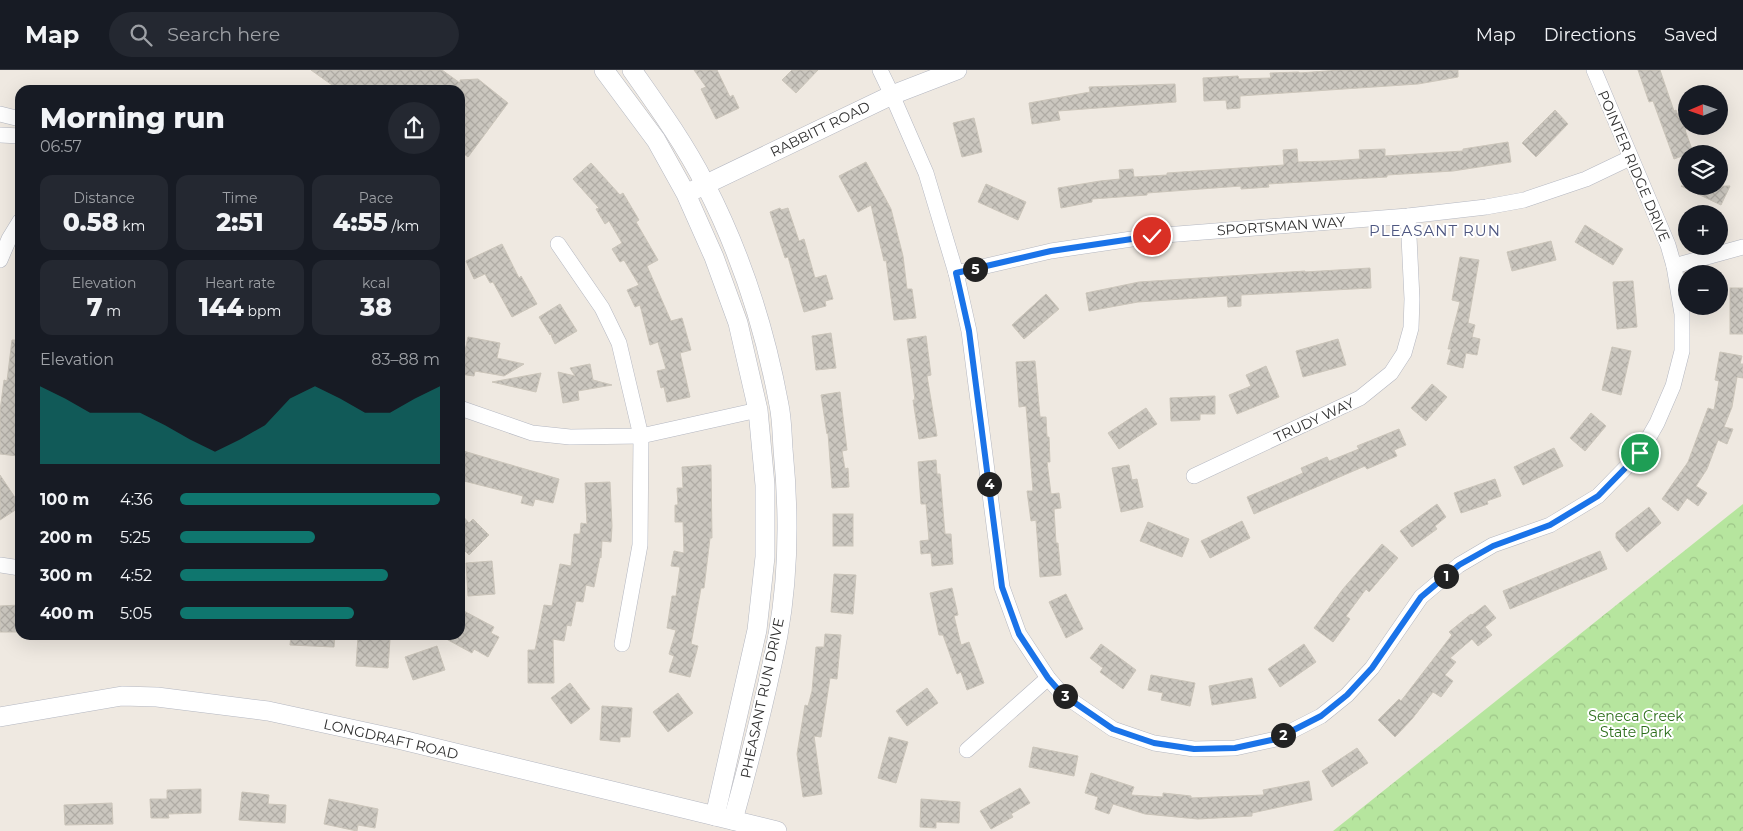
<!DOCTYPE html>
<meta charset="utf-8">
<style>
:root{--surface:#171b24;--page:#242831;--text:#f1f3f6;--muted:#9ea1a6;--line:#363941;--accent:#0f766e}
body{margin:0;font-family:Montserrat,sans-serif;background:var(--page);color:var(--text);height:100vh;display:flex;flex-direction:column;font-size:19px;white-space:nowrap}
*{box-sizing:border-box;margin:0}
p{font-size:16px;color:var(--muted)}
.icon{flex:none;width:28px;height:28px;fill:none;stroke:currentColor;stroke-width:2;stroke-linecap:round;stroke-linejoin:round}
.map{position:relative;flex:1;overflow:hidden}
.details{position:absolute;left:15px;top:15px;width:450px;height:555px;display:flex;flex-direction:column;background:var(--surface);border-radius:15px;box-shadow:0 5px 20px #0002}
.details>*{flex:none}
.needle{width:32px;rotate:268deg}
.buttons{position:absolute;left:1678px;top:15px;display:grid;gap:10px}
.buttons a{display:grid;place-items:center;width:50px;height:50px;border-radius:50%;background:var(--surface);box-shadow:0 5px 20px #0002;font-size:25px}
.pin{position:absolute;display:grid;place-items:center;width:42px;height:42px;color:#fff;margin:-21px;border:2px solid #fff;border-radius:50%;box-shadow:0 1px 5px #0007}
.km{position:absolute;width:25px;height:25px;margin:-12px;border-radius:50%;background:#222;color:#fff;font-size:14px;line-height:25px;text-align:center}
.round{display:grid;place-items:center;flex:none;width:52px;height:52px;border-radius:26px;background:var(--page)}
.overview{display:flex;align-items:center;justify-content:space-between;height:85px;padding:0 25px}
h1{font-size:28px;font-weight:800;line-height:38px}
.figures{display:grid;grid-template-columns:repeat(3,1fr);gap:8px;height:85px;padding:5px 25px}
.figures div{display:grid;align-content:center;border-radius:12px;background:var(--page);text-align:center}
.figures b{font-size:25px;font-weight:800}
.figures small{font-size:14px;font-weight:400}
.figures p{font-size:14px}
.chart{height:140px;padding:10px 25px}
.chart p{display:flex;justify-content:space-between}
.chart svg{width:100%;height:90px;margin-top:5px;fill:var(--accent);opacity:.7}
ul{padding:0 25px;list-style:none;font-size:16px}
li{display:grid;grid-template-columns:80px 60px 1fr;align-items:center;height:38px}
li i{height:12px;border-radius:6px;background:var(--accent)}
header{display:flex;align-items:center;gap:30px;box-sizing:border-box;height:70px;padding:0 25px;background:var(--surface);border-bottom:1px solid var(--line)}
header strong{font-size:24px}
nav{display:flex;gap:28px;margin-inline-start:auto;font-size:18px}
.search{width:350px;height:45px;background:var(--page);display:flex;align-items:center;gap:12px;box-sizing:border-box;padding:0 18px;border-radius:28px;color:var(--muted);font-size:19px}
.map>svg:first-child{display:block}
.park{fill:url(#park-crowns)}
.building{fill:url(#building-cross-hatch);stroke:#cbc5ba}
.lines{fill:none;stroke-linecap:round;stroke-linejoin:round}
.minor-casing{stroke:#b4b7c1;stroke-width:16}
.tertiary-casing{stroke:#b4b7c1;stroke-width:20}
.minor{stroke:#fff;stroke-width:15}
.tertiary{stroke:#fff;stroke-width:19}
.route-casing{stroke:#fff;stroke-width:10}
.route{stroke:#1a73e8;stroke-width:6}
.labels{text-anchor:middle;stroke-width:4;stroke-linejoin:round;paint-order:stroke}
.street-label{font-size:14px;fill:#2e2e2e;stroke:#fff}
.park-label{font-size:14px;fill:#2c6e1b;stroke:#fff}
.neighbourhood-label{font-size:15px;letter-spacing:1px;fill:#4d5680;stroke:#fff}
</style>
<header>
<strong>Map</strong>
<div class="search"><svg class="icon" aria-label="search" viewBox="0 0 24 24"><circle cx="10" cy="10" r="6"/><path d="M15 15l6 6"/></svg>Search here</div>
<nav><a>Map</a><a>Directions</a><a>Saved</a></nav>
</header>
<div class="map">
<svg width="1743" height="761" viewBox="0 0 1743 761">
<defs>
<pattern id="park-crowns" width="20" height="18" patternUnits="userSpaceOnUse" patternTransform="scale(1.25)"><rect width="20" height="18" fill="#b6e59e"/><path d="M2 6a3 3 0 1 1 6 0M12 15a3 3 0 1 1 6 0" fill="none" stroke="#9dc588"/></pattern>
<pattern id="building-cross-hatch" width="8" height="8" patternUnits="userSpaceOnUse" patternTransform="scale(1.25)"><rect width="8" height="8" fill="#cbc7bf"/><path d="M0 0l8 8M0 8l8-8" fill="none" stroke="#afaba4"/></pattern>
</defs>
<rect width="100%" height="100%" fill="#efe9e1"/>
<polygon class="park" points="1743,434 1743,761 1333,761"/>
<g class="building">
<polygon points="311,0 442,0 460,13 460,10 478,9 508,33 468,87 460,81 460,20 339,20"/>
<polygon points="694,0 717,0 730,27 733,25 739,38 716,49 701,19 706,17"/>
<polygon points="792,0 818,0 796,23 782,10"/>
<polygon points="1340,0 1458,0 1458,7 1418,14 1240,26 1240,38 1227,39 1226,30 1204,31 1203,8 1238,6 1239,9 1271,8 1270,3 1299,2 1299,3"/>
<polygon points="1638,0 1660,0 1674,41 1676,40 1679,48 1686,46 1686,60 1685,60 1693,82 1674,89 1653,31 1649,32"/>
<polygon points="1175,14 1176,32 1058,41 1060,50 1032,54 1029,33 1090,22 1089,17"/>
<polygon points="1555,40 1568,54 1536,87 1522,73"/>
<polygon points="974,48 982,82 962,87 953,53"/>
<polygon points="1508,72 1511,92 1453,101 1387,105 1387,107 1268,114 1269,117 1241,119 1241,116 1147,123 1147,125 1092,129 1092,132 1061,138 1058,118 1100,111 1120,109 1119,100 1133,99 1134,107 1167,105 1167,103 1284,95 1283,80 1297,79 1298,92 1329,91 1360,89 1359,80 1385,79 1385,86 1463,81 1463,79"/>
<polygon points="866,92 891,139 903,186 907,219 912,219 916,248 894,250 886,190 884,191 871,135 858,142 839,106"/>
<polygon points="591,93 620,125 623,123 639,150 636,152 658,190 647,196 671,251 682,248 691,280 680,283 690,327 667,332 664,317 661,318 657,301 666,299 658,272 650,275 640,235 635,237 627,220 639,215 624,190 620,192 612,179 622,173 609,151 605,154 596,139 599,138 573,109"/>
<polygon points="986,114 1026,132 1018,150 978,132"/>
<polygon points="1681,116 1730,116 1721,135"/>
<polygon points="780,138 781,140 788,138 799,171 804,169 815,208 826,205 833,229 825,231 826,236 804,242 788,187 785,188 770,142"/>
<polygon points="1585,155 1623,179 1613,195 1575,172"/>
<polygon points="1551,171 1556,190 1512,201 1507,182"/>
<polygon points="502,174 519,208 521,206 537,234 512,247 493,212 490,213 485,204 474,209 466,191"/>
<polygon points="1460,187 1479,190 1468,253 1475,255 1472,267 1480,269 1477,285 1466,283 1463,298 1447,294 1451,279 1448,279 1460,232 1452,230"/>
<polygon points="1370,198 1371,218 1241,225 1241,236 1228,237 1227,226 1138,232 1089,241 1086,223 1139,212 1305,201 1305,202"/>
<polygon points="1633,211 1637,257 1617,259 1613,212"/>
<rect x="1730" y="218" width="13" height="46"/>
<polygon points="1046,224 1059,239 1024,269 1012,255"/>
<polygon points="560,234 577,261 555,274 552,268 551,262 550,265 539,247"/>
<polygon points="831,263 836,298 816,300 812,266"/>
<polygon points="926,266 931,305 927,306 937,366 919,369 913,330 915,330 907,269"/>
<polygon points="468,267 500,273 497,288 524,294 504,306 475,301 474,306 460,304"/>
<polygon points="1338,269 1346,295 1303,307 1296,281"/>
<polygon points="12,270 20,270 20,374 18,386 0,384 0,341 4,310 7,311"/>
<polygon points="1612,277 1631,281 1621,325 1602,320"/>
<polygon points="1720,282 1742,286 1740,294 1743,294 1743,308 1737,307 1732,337 1724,357 1733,359 1727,374 1718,370 1707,399 1696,416 1707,423 1698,436 1687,428 1678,441 1662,429 1688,392 1708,338 1714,340 1719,311 1715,310"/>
<polygon points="1035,291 1040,347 1046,347 1047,367 1049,367 1050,392 1047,392 1051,424 1059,423 1061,438 1054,439 1056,473 1058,473 1061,505 1040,507 1036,450 1031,451 1027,421 1033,421 1026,336 1019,337 1016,292"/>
<polygon points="590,294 593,310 612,315 578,321 579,330 563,333 558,302 575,306 570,298"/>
<polygon points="1266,296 1279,327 1237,344 1229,325 1251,316 1246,305"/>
<polygon points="541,303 536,322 492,312"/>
<polygon points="1432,314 1447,327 1426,351 1411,338"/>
<polygon points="840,322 847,380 842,381 845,399 848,398 849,417 832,418 828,363 827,364 821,325"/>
<polygon points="1215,326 1215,344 1200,344 1200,350 1171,351 1170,328"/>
<polygon points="1146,338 1157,354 1119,379 1108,363"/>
<polygon points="1591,343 1606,356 1585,381 1570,368"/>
<polygon points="1399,359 1406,375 1394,380 1397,386 1367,399 1365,396 1254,444 1247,427 1303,403 1301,398 1327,387 1329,391 1359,379 1357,376"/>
<polygon points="1554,378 1563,396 1523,415 1514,397"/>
<polygon points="460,380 559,409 553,433 535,429 533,436 521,433 523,426 460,410"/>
<polygon points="936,390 937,404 940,404 945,464 951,464 953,494 932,496 931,483 921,484 920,471 929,470 926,434 921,434 918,392"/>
<polygon points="711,395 712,468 710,468 704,518 701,518 691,574 698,576 690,607 669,602 674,586 669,584 676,560 667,558 672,526 676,526 680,497 671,496 674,481 684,483 683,452 675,452 675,435 678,435 677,418 683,418 682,397"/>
<polygon points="1129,395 1132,410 1137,409 1143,437 1121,442 1112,398"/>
<polygon points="0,405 20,435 20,437 0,450"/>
<polygon points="1495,409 1501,426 1487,431 1488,434 1461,443 1454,423"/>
<polygon points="610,412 612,456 611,472 602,471 601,488 600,487 594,517 586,515 583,532 576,531 571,556 567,555 564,571 553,569 554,613 528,613 528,580 535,580 544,535 552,536 560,494 571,496 574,464 580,464 581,453 587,454 585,413"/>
<polygon points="1437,434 1446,447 1435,456 1437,459 1412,477 1400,461"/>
<polygon points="1649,437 1661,453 1627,482 1616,468 1616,463"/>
<polygon points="460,443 469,453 473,449 489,465 469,485 460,476"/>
<rect x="833" y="444" width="20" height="32"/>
<polygon points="1242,451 1250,468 1210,488 1201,471"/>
<polygon points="1148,452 1189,469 1182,487 1140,471"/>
<polygon points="1382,474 1398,488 1369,522 1366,519 1346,546 1350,549 1333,572 1314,558 1343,519"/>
<polygon points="1600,481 1607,499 1510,539 1503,521"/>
<polygon points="492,491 495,524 468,526 466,493"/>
<polygon points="834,504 856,505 853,544 831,542"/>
<polygon points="952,518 958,545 954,546 961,575 969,572 984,613 967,620 961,602 957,604 943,565 939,565 930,523"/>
<polygon points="1066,524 1083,559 1066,568 1049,532"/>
<polygon points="20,535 20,562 0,562 0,536"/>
<polygon points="1485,535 1496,548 1485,557 1492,565 1478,576 1472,569 1450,588 1456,592 1445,605 1453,611 1441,627 1433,622 1412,649 1395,667 1378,650 1399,629 1401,631 1452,565 1449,562 1471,544 1472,545"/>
<polygon points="460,539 494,557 491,563 499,567 488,587 474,579 472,583 439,565 460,565"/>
<polygon points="825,564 841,565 837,609 830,608 821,667 814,666 822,724 803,727 797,684 805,635 808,636 812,621 816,577 824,577"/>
<polygon points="291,565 335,565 334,577 290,575"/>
<polygon points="358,567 390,569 388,598 356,596"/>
<polygon points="1101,574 1136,600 1123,619 1100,602 1103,598 1090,588"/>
<polygon points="1304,574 1316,592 1280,617 1268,599"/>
<polygon points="437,576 445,600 413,610 405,587"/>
<polygon points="1151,605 1195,613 1190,636 1161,630 1163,623 1148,620"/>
<polygon points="1252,608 1256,628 1212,635 1209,616"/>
<polygon points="570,613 590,639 571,654 551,628"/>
<polygon points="927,618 938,633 907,656 896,641"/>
<polygon points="678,623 693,643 668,662 653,642"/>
<polygon points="602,636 632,638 630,667 620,667 620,672 600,670"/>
<polygon points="889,667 908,672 896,713 878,708"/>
<polygon points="1033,677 1078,686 1074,706 1029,697"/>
<polygon points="1357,678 1368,693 1332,717 1322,701"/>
<polygon points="1091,703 1134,717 1131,725 1163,727 1163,723 1191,726 1191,728 1264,725 1263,720 1309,711 1312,730 1252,743 1252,746 1198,749 1145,744 1113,734 1109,744 1095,739 1098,727 1085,723"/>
<polygon points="1020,718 1030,733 1011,744 1013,747 991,759 980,741"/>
<polygon points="201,719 201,743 168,744 169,748 151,748 150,729 167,729 167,720"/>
<polygon points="242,722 269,725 268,734 286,735 285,753 239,750"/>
<polygon points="329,729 378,739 375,758 358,755 357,761 324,754"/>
<polygon points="921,729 960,732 959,753 936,752 936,758 920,757"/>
<polygon points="112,733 113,754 65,755 64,735"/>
</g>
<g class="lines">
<g class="minor-casing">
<g id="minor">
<polyline points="880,0 892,25 926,103 956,203 969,261 1002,517 1019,564 1048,608 1062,624 1113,659 1154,673 1194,679 1235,678 1276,669 1321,646 1347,625 1372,598 1421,527 1459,495 1493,475 1550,455 1598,426 1640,383 1657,353 1673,316 1682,281 1682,244 1674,196 1668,175 1594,0"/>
<polyline points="0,44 20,49"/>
<polyline points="0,65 20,66"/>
<polyline points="558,174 602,238 619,273 641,366 640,475 622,574"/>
<polyline points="0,190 9,169 20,151"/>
<polyline points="1674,196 1743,177"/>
<polyline points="956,203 1051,181 1152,166 1408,146 1486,137 1524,130 1586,109 1630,88"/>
<polyline points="460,338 532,363 570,367 641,366 758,340"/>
<polyline points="1194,406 1360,328 1391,303 1404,283 1411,258 1412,229 1408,146"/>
<polyline points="0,495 20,498"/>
<polyline points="967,680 1048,608"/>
</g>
</g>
<g class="tertiary-casing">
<g id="tertiary">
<polyline points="604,0 656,70 686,124 714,187 738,253 758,340 765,415 765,487 757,560 715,746"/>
<path d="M632 0C658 37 684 73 705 114 740 182 765 259 779 335 782 349 782 364 783 379 789 440 789 504 778 565 766 627 750 689 733 750"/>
<polyline points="694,120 892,25 957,0"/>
<polyline points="0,647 122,626 157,627 268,641 402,670 777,761"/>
</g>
</g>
<use href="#minor" class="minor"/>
<use href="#tertiary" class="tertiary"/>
</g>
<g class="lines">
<g class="route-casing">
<polyline id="route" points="1152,166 1051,181 956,203 969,261 1002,517 1019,564 1048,608 1062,624 1113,659 1154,673 1194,679 1235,678 1276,669 1321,646 1347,625 1372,598 1421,527 1459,495 1493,476 1550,455 1598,426 1640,383"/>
</g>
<use href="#route" class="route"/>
</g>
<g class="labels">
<g class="street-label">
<text transform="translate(820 59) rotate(-26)" y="5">RABBITT ROAD</text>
<text transform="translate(1634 96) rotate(67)" y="5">POINTER RIDGE DRIVE</text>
<text transform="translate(1281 156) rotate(-4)" y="5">SPORTSMAN WAY</text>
<text transform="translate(1314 350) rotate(-25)" y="5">TRUDY WAY</text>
<text transform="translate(762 628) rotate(-78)" y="5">PHEASANT RUN DRIVE</text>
<text transform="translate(391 669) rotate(13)" y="5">LONGDRAFT ROAD</text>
</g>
<g class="park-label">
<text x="1636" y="651">Seneca Creek<tspan x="1636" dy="16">State Park</tspan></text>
</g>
<g class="neighbourhood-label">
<text x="1435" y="166">PLEASANT RUN</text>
</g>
</g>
</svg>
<div class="buttons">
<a><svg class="needle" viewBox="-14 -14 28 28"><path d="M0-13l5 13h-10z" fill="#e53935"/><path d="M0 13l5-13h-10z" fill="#9ea1a6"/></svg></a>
<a><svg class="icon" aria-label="layers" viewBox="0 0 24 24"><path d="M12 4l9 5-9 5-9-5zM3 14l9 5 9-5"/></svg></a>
<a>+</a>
<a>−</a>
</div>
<div class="pin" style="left:1640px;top:383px;background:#1e9e55"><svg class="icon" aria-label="arrive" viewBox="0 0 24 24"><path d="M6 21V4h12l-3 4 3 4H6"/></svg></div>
<div class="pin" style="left:1152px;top:166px;background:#d93025"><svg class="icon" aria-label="check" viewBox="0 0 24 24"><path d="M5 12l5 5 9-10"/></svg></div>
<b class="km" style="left:1446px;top:506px">1</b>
<b class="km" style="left:1283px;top:665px">2</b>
<b class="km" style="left:1065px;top:626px">3</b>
<b class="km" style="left:989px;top:414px">4</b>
<b class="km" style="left:975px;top:199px">5</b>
<section class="details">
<div class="overview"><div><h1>Morning run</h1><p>06:57</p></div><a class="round"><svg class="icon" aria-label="share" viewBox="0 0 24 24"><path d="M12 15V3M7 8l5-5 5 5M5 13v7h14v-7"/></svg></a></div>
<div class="figures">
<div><p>Distance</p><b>0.58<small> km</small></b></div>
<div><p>Time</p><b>2:51</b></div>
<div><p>Pace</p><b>4:55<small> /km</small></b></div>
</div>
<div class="figures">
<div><p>Elevation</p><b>7<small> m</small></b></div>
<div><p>Heart rate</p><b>144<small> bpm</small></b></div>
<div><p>kcal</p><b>38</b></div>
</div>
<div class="chart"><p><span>Elevation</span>83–88 m</p>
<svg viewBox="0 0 160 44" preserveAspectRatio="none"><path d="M0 44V6L10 12L20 19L30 19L40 19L50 25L60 32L70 38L80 32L90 25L100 12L110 6L120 12L130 19L140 19L150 12L160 6V44z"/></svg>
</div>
<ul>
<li><b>100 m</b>4:36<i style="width:100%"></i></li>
<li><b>200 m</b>5:25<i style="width:52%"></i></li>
<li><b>300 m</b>4:52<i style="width:80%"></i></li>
<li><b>400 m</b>5:05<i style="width:67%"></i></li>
</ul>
</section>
</div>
